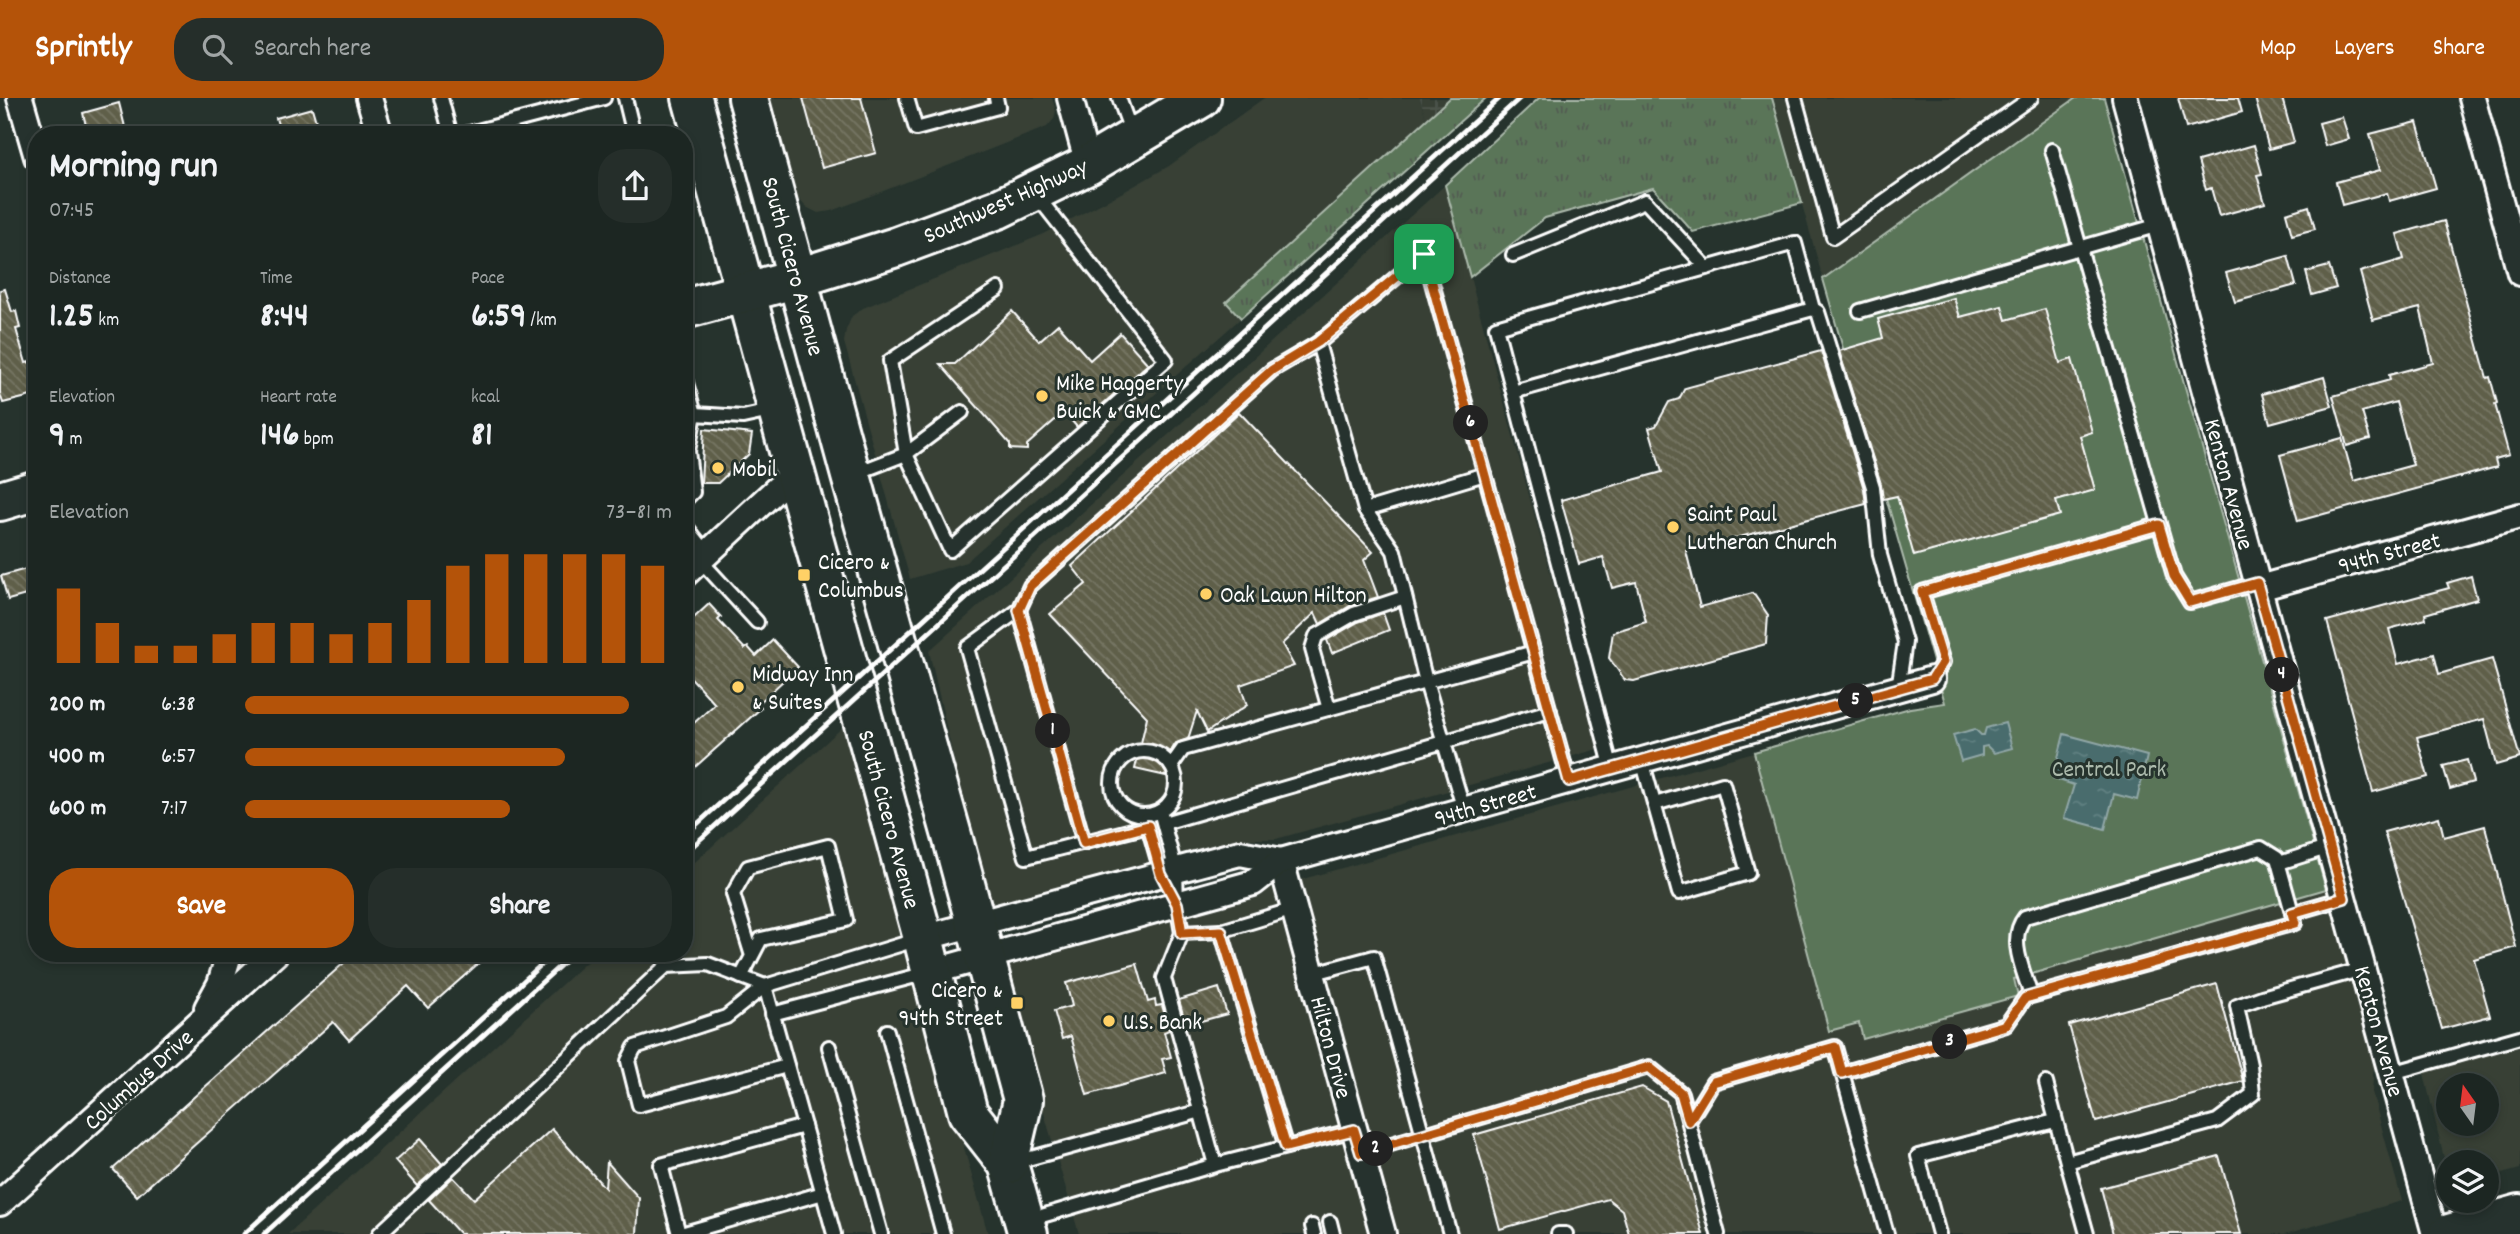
<!DOCTYPE html>
<meta charset="utf-8">
<style>
:root{--surface:#1c2622;--page:#252e2a;--text:#f1f3f6;--muted:#a0a5a5;--line:#3a4340;--accent:#b45309}
body{margin:0;font-family:Dekko,sans-serif;background:var(--page);color:var(--text);height:100vh;display:flex;flex-direction:column;font-size:26px;white-space:nowrap}
*{box-sizing:border-box;margin:0}
p{font-size:23px;color:var(--muted)}
.icon{flex:none;width:38px;height:38px;fill:none;stroke:currentColor;stroke-width:2;stroke-linecap:round;stroke-linejoin:round}
.map{position:relative;flex:1;overflow:hidden}
.drawer{position:absolute;left:28px;top:28px;width:665px;height:836px;display:flex;flex-direction:column;background:var(--surface);border-radius:28px;box-shadow:0 4px 10px #0003,0 0 0 2px var(--line)}
.drawer>*{flex:none}
.needle{width:46px;rotate:346deg}
.buttons{position:absolute;left:2436px;top:975px;display:grid;gap:14px}
.buttons a{display:grid;place-items:center;width:63px;height:63px;border-radius:50%;background:var(--surface);box-shadow:0 4px 10px #0003,0 0 0 2px var(--line);font-size:35px}
.pin{position:absolute;display:grid;place-items:center;width:60px;height:60px;color:#fff;margin:-30px;border-radius:14px;box-shadow:0 4px 10px #0006}
.km{position:absolute;width:35px;height:35px;margin:-18px;border-radius:50%;background:#222;color:#fff;font-size:19px;line-height:35px;text-align:center}
.round{display:grid;place-items:center;flex:none;width:74px;height:74px;border-radius:28px;background:var(--page)}
.summary{display:flex;align-items:center;justify-content:space-between;height:119px;padding:0 21px}
h1{font-size:38px;font-weight:700;line-height:52px}
.stats{display:grid;grid-template-columns:repeat(3,1fr);gap:10px;height:119px;padding:7px 21px}
.stats div{display:grid;align-content:center}
.stats b{font-size:35px;font-weight:700}
.stats small{font-size:19px;font-weight:400}
.stats p{font-size:19px}
.chart{height:196px;padding:14px 21px}
.chart p{display:flex;justify-content:space-between}
.chart svg{width:100%;height:126px;margin-top:7px;stroke:var(--accent);stroke-width:6}
.primary-button{display:flex;gap:14px;margin-top:auto;padding:14px 21px}
.primary-button a{flex:1;height:80px;border-radius:28px;background:var(--accent);color:#fff;font-size:28px;font-weight:700;line-height:80px;text-align:center}
.primary-button a+a{background:var(--page);color:var(--text)}
ul{padding:0 21px;list-style:none;font-size:23px}
li{display:grid;grid-template-columns:112px 84px 1fr;align-items:center;height:52px}
li i{height:18px;border-radius:9px;background:var(--accent)}
header{display:flex;align-items:center;gap:42px;box-sizing:border-box;height:98px;padding:0 35px;background:var(--accent);color:#fff}
header strong{font-size:33px}
nav{display:flex;gap:38px;margin-inline-start:auto;font-size:24px}
.search{width:490px;height:63px;background:var(--page);display:flex;align-items:center;gap:18px;box-sizing:border-box;padding:0 24px;border-radius:28px;color:var(--muted);font-size:26px}
.map>svg:first-child{display:block}
.built{fill:#374036;fill-rule:evenodd}
.industrial{fill:url(#industrial-grid)}
.grass{fill:url(#grass-tufts);stroke:#acbaac;stroke-width:2}
.park{fill:#5a7459;stroke:#acbaac;stroke-width:2}
.water{fill:url(#water-ripples);stroke:#91a7a7;stroke-width:2}
.building{fill:url(#building-back-hatch);stroke:#fff;stroke-width:2}
.lines{fill:none;stroke-linecap:round;stroke-linejoin:round}
.service-casing{stroke:#fff;stroke-width:18}
.minor-casing{stroke:#fff;stroke-width:30}
.primary-casing{stroke:#fff;stroke-width:44}
.service{stroke:#26332d;stroke-width:12}
.minor{stroke:#26332d;stroke-width:24}
.primary{stroke:#26332d;stroke-width:38}
.rail{stroke:#fff;stroke-width:5}
.route-casing{stroke:#fff;stroke-width:14}
.route{stroke:#b45309;stroke-width:9}
.poi-dot{fill:#ffd166;stroke:#26332d;stroke-width:2.5}
.labels{text-anchor:middle;stroke-width:6;stroke-linejoin:round;paint-order:stroke}
.street-label{font-size:24px;fill:#fff;stroke:#26332d}
.poi-label{font-size:24px;fill:#fff;stroke:#26332d;text-anchor:start}
.park-label{font-size:24px;fill:#acbaac;stroke:#26332d}
</style>
<header>
<strong>Sprintly</strong>
<div class="search"><svg class="icon" aria-label="search" viewBox="0 0 24 24"><circle cx="10" cy="10" r="6"/><path d="M15 15l6 6"/></svg>Search here</div>
<nav><a>Map</a><a>Layers</a><a>Share</a></nav>
</header>
<div class="map">
<svg width="2520" height="1136" viewBox="0 0 2520 1136">
<defs>
<pattern id="industrial-grid" width="8" height="8" patternUnits="userSpaceOnUse" patternTransform="scale(1.75)"><rect width="8" height="8" fill="#374036"/><path d="M0 4h8M4 0v8" fill="none" stroke="#4b534a"/></pattern>
<pattern id="grass-tufts" width="24" height="20" patternUnits="userSpaceOnUse" patternTransform="scale(1.75)"><rect width="24" height="20" fill="#5a7459"/><path d="M3 7l-1-3M5 7V3M7 7l1-3M15 17l-1-3M17 17v-4M19 17l1-3" fill="none" stroke="#525c51"/></pattern>
<pattern id="water-ripples" width="26" height="14" patternUnits="userSpaceOnUse" patternTransform="scale(1.75)"><rect width="26" height="14" fill="#486c6d"/><path d="M2 4q2-2 4 0t4 0M15 11q2-2 4 0t4 0" fill="none" stroke="#638283"/></pattern>
<pattern id="building-back-hatch" width="6" height="6" patternUnits="userSpaceOnUse" patternTransform="scale(1.75)"><rect width="6" height="6" fill="#5f5f4a"/><path d="M-1 5l2 2M0 0l6 6M5-1l2 2" fill="none" stroke="#777765"/></pattern>
</defs>
<rect width="100%" height="100%" fill="#26332d"/>
<filter id="ink" filterUnits="userSpaceOnUse"><feTurbulence type="fractalNoise" baseFrequency=".0143" numOctaves="2"/><feDisplacementMap in="SourceGraphic" scale="14" xChannelSelector="R" yChannelSelector="G"/><feConvolveMatrix kernelMatrix="1 2 1 2 8 2 1 2 1" color-interpolation-filters="sRGB"/></filter>
<g filter="url(#ink)">
<g class="built">
<polygon points="767,0 1052,0 1056,13 1054,21 1047,29 832,113 818,115 806,109 795,97"/>
<polygon points="1264,0 1420,0 1426,21 1226,204 1241,220 966,464 910,481 844,244 846,232 852,218 863,210 1039,138 1127,92 1169,68"/>
<polygon points="1772,0 2076,0 1823,181"/>
<polygon points="1445,87 1598,651 1276,741 1251,741 1008,810 999,810 992,805 989,797 957,676 929,553"/>
<polygon points="846,626 988,1136 288,1136 595,856 684,856 684,774"/>
<polygon points="1754,654 1829,933 1859,925 1863,941 2018,898 2014,881 2326,791 2374,966 2372,994 2402,1103 2285,1136 1079,1136 1001,866"/>
<path d="M2520 939V1071L2487 1080V1064H2448V1077L2422 967ZM2448 987H2487V1026H2448Z"/>
</g>
<polygon class="industrial" points="1420,0 1450,0 1426,21"/>
<g class="grass">
<polygon points="1450,0 1486,0 1241,220 1226,204"/>
<polygon points="1539,0 1772,0 1802,105 1693,134 1653,90 1545,120 1470,179 1445,87"/>
</g>
<polygon class="park" points="2076,0 2104,0 2326,791 2014,881 2018,898 1863,941 1859,925 1829,933 1754,654 1910,610 1945,605 1823,181"/>
<g class="water">
<polygon points="2005,625 2012,650 1994,655 1987,648 1982,649 1982,657 1961,663 1953,637 1975,631 1981,637 1984,637 1986,630"/>
<polygon points="2064,636 2147,658 2137,702 2114,696 2105,731 2064,720 2074,687 2053,680"/>
</g>
<g class="building">
<polygon points="803,0 861,0 876,55 822,70"/>
<polygon points="2178,0 2238,0 2242,14 2186,30"/>
<polygon points="2255,0 2282,0 2294,44 2269,51"/>
<polygon points="119,5 127,37 93,37 91,31 87,32 83,15"/>
<polygon points="312,10 317,27 313,28 315,37 281,37 276,20"/>
<polygon points="2342,19 2349,41 2325,48 2319,25"/>
<polygon points="2417,24 2436,90 2389,103 2387,95 2342,107 2336,84 2380,72 2370,36"/>
<polygon points="2254,47 2262,76 2257,77 2265,105 2219,118 2211,90 2206,92 2198,63"/>
<polygon points="2309,108 2315,131 2292,137 2286,115"/>
<polygon points="2444,123 2487,280 2490,279 2497,305 2495,306 2509,357 2495,361 2497,369 2298,423 2280,357 2342,340 2354,383 2413,367 2396,304 2362,314 2370,341 2347,348 2333,298 2390,282 2389,277 2433,265 2420,210 2373,222 2360,174 2404,161 2397,136"/>
<polygon points="2288,158 2296,187 2235,204 2226,175"/>
<polygon points="2329,168 2336,190 2312,197 2306,174"/>
<polygon points="5,191 12,214 16,213 20,230 16,231 26,265 30,264 35,280 31,282 35,297 3,305 0,296 0,192"/>
<polygon points="1954,200 1960,219 2002,208 2006,222 2045,211 2060,265 2072,261 2092,334 2080,338 2095,392 2056,403 2060,417 1914,458 1897,398 1883,401 1881,386 1839,253 1883,240 1878,221"/>
<polygon points="1012,213 1039,243 1058,226 1090,262 1120,235 1148,266 1077,329 1064,314 1027,347 1027,352 1010,351 1010,346 940,266 955,266"/>
<polygon points="1821,253 1864,391 1866,406 1686,453 1700,509 1753,495 1768,517 1766,546 1634,583 1625,582 1609,560 1613,534 1646,524 1636,484 1612,490 1603,459 1579,466 1561,402 1662,374 1649,330 1656,328 1669,304 1679,301 1685,290"/>
<polygon points="2324,279 2332,308 2270,325 2262,296"/>
<polygon points="1239,314 1373,454 1364,462 1378,499 1350,508 1320,526 1315,515 1282,546 1294,568 1240,587 1247,607 1207,634 1197,613 1188,641 1176,645 1162,667 1167,675 1177,674 1175,680 1135,671 1147,619 1050,516 1086,486 1072,468"/>
<polygon points="704,331 752,336 749,356 718,385 701,385"/>
<polygon points="37,468 37,494 8,502 1,478"/>
<polygon points="2471,478 2477,501 2425,516 2426,521 2389,531 2398,566 2434,556 2439,576 2492,561 2520,660 2496,667 2484,621 2417,639 2428,679 2373,694 2327,523 2449,490 2447,485"/>
<polygon points="709,506 721,519 718,522 745,551 748,549 756,558 773,542 798,569 758,606 761,610 684,679 684,634 715,606 684,572 684,529"/>
<polygon points="1383,515 1389,532 1332,555 1327,542 1358,524"/>
<polygon points="2467,662 2473,684 2450,691 2443,668"/>
<polygon points="2439,719 2444,739 2485,728 2516,849 2474,861 2490,918 2442,931 2384,734"/>
<polygon points="354,856 489,856 428,910 408,888 349,942 333,924 137,1098 113,1071"/>
<polygon points="1137,866 1148,904 1155,902 1156,908 1162,907 1169,932 1164,934 1171,959 1162,961 1166,975 1087,997 1071,938 1062,941 1054,913 1072,908 1066,885"/>
<polygon points="2217,886 2243,983 2096,1024 2069,927"/>
<polygon points="1219,890 1227,916 1186,927 1179,902"/>
<polygon points="1642,989 1666,1003 1703,1136 1629,1136 1622,1112 1608,1101 1500,1131 1474,1037"/>
<polygon points="552,1031 605,1090 607,1064 639,1100 637,1136 460,1136 429,1102 453,1079 474,1101"/>
<polygon points="420,1041 442,1066 417,1088 395,1063"/>
<polygon points="2219,1058 2241,1136 2113,1136 2101,1090"/>
</g>
<g class="lines">
<g class="service-casing">
<g id="service">
<polyline points="441,0 451,37"/>
<polyline points="625,0 634,37"/>
<polyline points="907,0 916,31 998,9 996,0"/>
<polyline points="1119,0 1132,36"/>
<polyline points="1795,0 1833,139 2031,0"/>
<polyline points="462,37 604,0"/>
<polyline points="2052,52 2174,478 2190,504 2257,485"/>
<polyline points="1513,157 1645,103 1707,170"/>
<polyline points="1813,211 1818,214 1873,389 1880,457 1905,544 1898,591"/>
<polyline points="1860,213 2159,127"/>
<polyline points="684,278 695,316 688,353 693,394 684,403"/>
<polyline points="1513,294 1813,211 1795,145 1496,229 1612,671"/>
<polyline points="962,314 906,356 890,263 998,191"/>
<polyline points="695,316 743,319 775,312"/>
<polyline points="854,376 906,356 950,452 1166,262 1037,98"/>
<path d="M1485 376 1365 412 1318 245 1424 156C1473 332 1521 507 1569 683"/>
<polyline points="1365,412 1394,453 1426,584 1464,712"/>
<polyline points="684,426 707,455"/>
<polyline points="700,462 757,524"/>
<polyline points="1019,512 1084,745"/>
<polyline points="1932,581 1943,564 1922,494 2159,427"/>
<polyline points="1329,611 1312,551 1316,538 1354,516 1405,499"/>
<circle cx="1144" cy="685" r="32"/>
<polyline points="1642,662 1679,795 1748,775 1723,686 1655,706"/>
<polyline points="1171,668 1183,651 1534,554"/>
<polyline points="1160,713 1176,773 1177,806 1182,835 1164,880 1215,1067"/>
<polyline points="1146,721 1163,780"/>
<polyline points="1164,725 1550,613"/>
<polyline points="1148,728 1026,759 967,550 1019,512 1030,488 1272,272 1318,245"/>
<polyline points="2279,765 2330,749"/>
<polyline points="2292,815 2344,800"/>
<polyline points="1182,835 1221,833"/>
<polyline points="1311,876 1374,859 1450,1136"/>
<polyline points="741,879 761,841 846,822 828,748 748,769 733,796 752,858"/>
<polyline points="765,888 834,1136"/>
<polyline points="772,916 927,875"/>
<polyline points="887,933 943,1136"/>
<polyline points="829,949 881,1136"/>
<polyline points="787,968 639,1007 628,963 635,949 726,919 765,888 919,841"/>
<path d="M1842 975 2006 927 2025 900 2031 898 2295 825 2277 760 2261 750 2025 819C2007 841 2024 873 2031 898"/>
<polyline points="2392,975 2520,939"/>
<polyline points="2046,985 2067,1064"/>
<polyline points="1689,1023 1713,984 1835,949 1887,1136"/>
<polyline points="1286,1049 1221,833 1294,811"/>
<polyline points="1361,1055 1649,969 1681,995 1718,1136"/>
<polyline points="1013,1065 1201,1013"/>
<polyline points="1028,1122 1215,1067 1354,1032"/>
<polyline points="1330,1124 1333,1136"/>
<polyline points="1312,1128 1314,1136"/>
<polyline points="379,1136 666,868 708,866 765,888"/>
<polyline points="679,1136 661,1067 804,1028"/>
<polyline points="681,1136 823,1095"/>
<polyline points="1558,1136 1566,1136"/>
<polyline points="1939,1136 1918,1058 2055,1023"/>
<polyline points="2087,1136 2067,1064 2217,1023 2253,996 2250,967 2237,908 2262,899 2363,871"/>
</g>
</g>
<g class="minor-casing">
<g id="minor">
<polyline points="20,0 37,59"/>
<polyline points="369,0 380,37"/>
<polyline points="1070,0 1088,67"/>
<polyline points="2125,0 2435,1136"/>
<polyline points="2472,0 2520,175"/>
<polyline points="684,477 794,375"/>
<polyline points="2259,490 2520,418"/>
<polyline points="1281,763 1383,1136"/>
<polyline points="923,840 1240,755 1281,763"/>
<polyline points="931,874 1253,785 1281,763 1932,581"/>
<polyline points="207,910 220,886 229,856"/>
<polyline points="0,1105 275,856"/>
</g>
</g>
<g class="primary-casing">
<g id="primary">
<polyline points="692,0 923,840 968,1015 1008,1066 1028,1136"/>
<polyline points="748,0 851,378 954,745 1023,1002 1008,1066"/>
<polyline points="684,211 798,180 896,149 998,111 1088,67 1201,0"/>
<polyline points="0,403 37,392"/>
<polyline points="2449,1136 2520,1116"/>
</g>
</g>
<use href="#service" class="service"/>
<use href="#minor" class="minor"/>
<use href="#primary" class="primary"/>
<g class="rail">
<polyline points="684,738 1500,0"/>
<polyline points="684,756 1520,0"/>
<polyline points="244,1136 553,856"/>
<polyline points="264,1136 573,856"/>
</g>
</g>
</g>
<g class="lines" filter="url(#ink)">
<g class="route-casing">
<polygon id="route" points="1424,156 1569,683 1932,581 1943,564 1922,494 2159,427 2174,478 2190,504 2257,485 2344,800 2292,815 2295,825 2025,900 2006,927 1842,975 1835,949 1713,984 1689,1023 1681,995 1649,969 1361,1055 1354,1032 1286,1049 1221,833 1182,835 1177,806 1161,776 1148,728 1084,745 1019,512 1030,488 1272,272 1318,244"/>
</g>
<use href="#route" class="route"/>
</g>
<g class="poi-dot">
<circle cx="1042" cy="298" r="7"/>
<circle cx="718" cy="370" r="7"/>
<circle cx="1673" cy="429" r="7"/>
<rect x="797" y="470" width="14" height="14" rx="3.5"/>
<circle cx="1206" cy="496" r="7"/>
<circle cx="738" cy="589" r="7"/>
<rect x="1010" y="898" width="14" height="14" rx="3.5"/>
<circle cx="1109" cy="923" r="7"/>
</g>
<g class="labels">
<g class="street-label">
<text transform="translate(1005 102) rotate(-24)" y="8">Southwest Highway</text>
<text transform="translate(794 168) rotate(75)" y="8">South Cicero Avenue</text>
<text transform="translate(2230 386) rotate(75)" y="8">Kenton Avenue</text>
<text transform="translate(2389 454) rotate(-15)" y="8">94th Street</text>
<text transform="translate(1485 706) rotate(-16)" y="8">94th Street</text>
<text transform="translate(890 721) rotate(75)" y="8">South Cicero Avenue</text>
<text transform="translate(2380 933) rotate(75)" y="8">Kenton Avenue</text>
<text transform="translate(1332 949) rotate(75)" y="8">Hilton Drive</text>
<text transform="translate(138 981) rotate(-42)" y="8">Columbus Drive</text>
</g>
<g class="poi-label">
<text x="1056" y="292">Mike Haggerty<tspan x="1056" dy="28">Buick &amp; GMC</tspan></text>
<text x="732" y="378">Mobil</text>
<text x="1687" y="423">Saint Paul<tspan x="1687" dy="28">Lutheran Church</tspan></text>
<text x="818" y="471">Cicero &amp;<tspan x="818" dy="28">Columbus</tspan></text>
<text x="1220" y="504">Oak Lawn Hilton</text>
<text x="752" y="583">Midway Inn<tspan x="752" dy="28">&amp; Suites</tspan></text>
<text x="1003" y="899" text-anchor="end">Cicero &amp;<tspan x="1003" dy="28">94th Street</tspan></text>
<text x="1123" y="931">U.S. Bank</text>
</g>
<g class="park-label">
<text x="2109" y="678">Central Park</text>
</g>
</g>
</svg>
<div class="buttons">
<a><svg class="needle" viewBox="-14 -14 28 28"><path d="M0-13l5 13h-10z" fill="#e53935"/><path d="M0 13l5-13h-10z" fill="#a0a5a5"/></svg></a>
<a><svg class="icon" aria-label="layers" viewBox="0 0 24 24"><path d="M12 4l9 5-9 5-9-5zM3 14l9 5 9-5"/></svg></a>
</div>
<div class="pin" style="left:1424px;top:156px;background:#1e9e55"><svg class="icon" aria-label="arrive" viewBox="0 0 24 24"><path d="M6 21V4h12l-3 4 3 4H6"/></svg></div>
<b class="km" style="left:1053px;top:633px">1</b>
<b class="km" style="left:1376px;top:1051px">2</b>
<b class="km" style="left:1950px;top:944px">3</b>
<b class="km" style="left:2282px;top:577px">4</b>
<b class="km" style="left:1856px;top:603px">5</b>
<b class="km" style="left:1471px;top:325px">6</b>
<section class="drawer">
<div class="summary"><div><h1>Morning run</h1><p>07:45</p></div><a class="round"><svg class="icon" aria-label="share" viewBox="0 0 24 24"><path d="M12 15V3M7 8l5-5 5 5M5 13v7h14v-7"/></svg></a></div>
<div class="stats">
<div><p>Distance</p><b>1.25<small> km</small></b></div>
<div><p>Time</p><b>8:44</b></div>
<div><p>Pace</p><b>6:59<small> /km</small></b></div>
</div>
<div class="stats">
<div><p>Elevation</p><b>9<small> m</small></b></div>
<div><p>Heart rate</p><b>146<small> bpm</small></b></div>
<div><p>kcal</p><b>81</b></div>
</div>
<div class="chart"><p><span>Elevation</span>73–81 m</p>
<svg viewBox="0 0 160 44" preserveAspectRatio="none"><path d="M5 44V18M15 44V30M25 44V38M35 44V38M45 44V34M55 44V30M65 44V30M75 44V34M85 44V30M95 44V22M105 44V10M115 44V6M125 44V6M135 44V6M145 44V6M155 44V10"/></svg>
</div>
<ul>
<li><b>200 m</b>6:38<i style="width:90%"></i></li>
<li><b>400 m</b>6:57<i style="width:75%"></i></li>
<li><b>600 m</b>7:17<i style="width:62%"></i></li>
</ul>
<div class="primary-button"><a>Save</a><a>Share</a></div>
</section>
</div>
